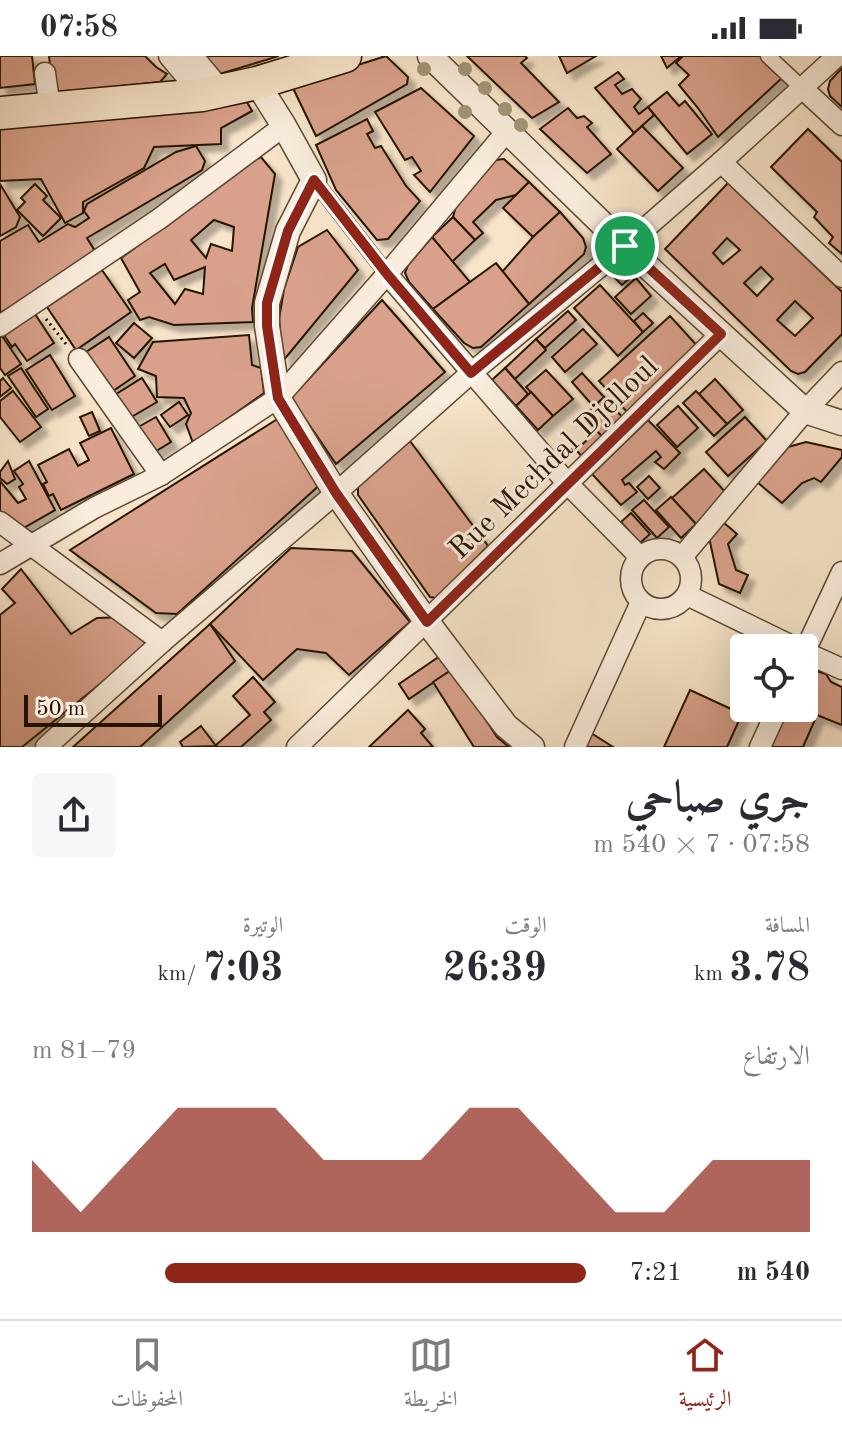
<!DOCTYPE html>
<html lang="ar">
<meta charset="utf-8">
<style>
:root{--surface:#fff;--page:#f7f7f7;--text:#2b2b33;--muted:#7c7c81;--line:#e1e1e2;--accent:#8f2418}
body{margin:0;font-family:"Old Standard TT",Amiri,serif;background:var(--page);color:var(--text);direction:rtl;height:100vh;display:flex;flex-direction:column;font-size:30px;white-space:nowrap}
*{box-sizing:border-box;margin:0}
p{font-size:26px;color:var(--muted)}
.icon{flex:none;width:44px;height:44px;fill:none;stroke:currentColor;stroke-width:2;stroke-linecap:round;stroke-linejoin:round}
.map{position:relative;height:691px;overflow:hidden;direction:ltr}
.drawer{display:flex;flex-direction:column;background:var(--surface);flex:1}
.drawer>*{flex:none}
.tools{position:absolute;left:730px;top:578px;display:grid;gap:16px}
.tools a{display:grid;place-items:center;width:88px;height:88px;border-radius:8px;background:var(--surface);box-shadow:0 8px 32px #0002;font-size:40px}
.scale{position:absolute;left:24px;bottom:20px;width:138px;box-sizing:border-box;padding-left:8px;border:4px solid #261400;border-top:0;font-size:22px;line-height:28px;white-space:nowrap;color:#261400;-webkit-text-stroke:6px #faeddd;paint-order:stroke}
.pin{position:absolute;display:grid;place-items:center;width:68px;height:68px;color:#fff;margin:-34px;border:4px solid #fff;border-radius:50%;box-shadow:0 2px 8px #0007}
.round{display:grid;place-items:center;flex:none;width:84px;height:84px;border-radius:8px;background:var(--page)}
.headline{display:flex;align-items:center;justify-content:space-between;height:136px;padding:0 32px}
h1{font-size:44px;font-weight:800;line-height:60px}
.figures{display:grid;grid-template-columns:repeat(3,1fr);gap:12px;height:136px;padding:8px 32px}
.figures div{display:grid;align-content:center}
.figures b{font-size:40px;font-weight:800}
.figures small{font-size:22px;font-weight:400}
.figures p{font-size:22px}
.chart{height:224px;padding:16px 32px}
.chart p{display:flex;justify-content:space-between}
.chart svg{width:100%;height:144px;margin-top:8px;fill:var(--accent);opacity:.7}
ul{padding:0 32px;list-style:none;font-size:26px}
li{display:grid;grid-template-columns:128px 96px 1fr;align-items:center;height:60px}
li i{height:20px;border-radius:10px;background:var(--accent)}
.status{display:flex;justify-content:space-between;align-items:center;height:56px;padding:0 40px;background:var(--surface);direction:ltr}
.status svg{height:22px;fill:currentColor}
.tab-bar{display:flex;justify-content:space-around;align-items:center;height:112px;border-top:2px solid var(--line);background:var(--surface);font-size:22px;color:var(--muted)}
.tab-bar a{display:grid;justify-items:center;gap:4px}
.tab-bar .active{color:var(--accent)}
.map>svg:first-child{display:block}
.building{fill:#d9a18b;stroke:#261400;stroke-width:2;fill-rule:evenodd;filter:url(#shadow)}
.lines{fill:none;stroke-linecap:round;stroke-linejoin:round}
.pedestrian-casing{stroke:#5a4832;stroke-width:17}
.minor-casing{stroke:#5a4832;stroke-width:23}
.tertiary-casing{stroke:#5a4832;stroke-width:27}
.primary-casing{stroke:#261400;stroke-width:35}
.path{stroke:#261400;stroke-width:3;stroke-dasharray:2 4;stroke-linecap:butt}
.pedestrian{stroke:#faeddd;stroke-width:14}
.minor{stroke:#faeddd;stroke-width:20}
.tertiary{stroke:#faeddd;stroke-width:24}
.primary{stroke:#f7e4ca;stroke-width:32}
.tree{fill:#a39377}
.route-casing{stroke:#fff;stroke-width:16}
.route{stroke:#8f2418;stroke-width:10}
.labels{text-anchor:middle;stroke-width:6;stroke-linejoin:round;paint-order:stroke}
.street-label{font-size:30px;fill:#261400;stroke:#faeddd}
</style>
<div class="status"><b>07:58</b><svg viewBox="0 0 49 12"><path d="M0 12V9h3v3zM5 12V6h3v6zM10 12V3h3v9zM15 12V0h3v12zM26 1h20v11H26zM47 4h2v5h-2z"/></svg></div>
<div class="map">
<svg width="842" height="691" viewBox="0 0 842 691">
<defs>
<filter id="shadow"><feDropShadow dx="7" dy="7" stdDeviation="2" flood-color="#0004"/></filter>
</defs>
<rect width="100%" height="100%" fill="#f7e4ca"/>
<filter id="stains"><feTurbulence type="fractalNoise" baseFrequency=".0025" numOctaves="4"/><feColorMatrix values="0 0 0 0 .2 0 0 0 0 .09 0 0 0 0 .02 0 0 0 .5 -.17"/></filter>
<radialGradient id="worn" r=".72"><stop offset=".6" stop-color="#630" stop-opacity="0"/><stop offset="1" stop-color="#630" stop-opacity=".3"/></radialGradient>
<g class="building">
<polygon points="0,0 32,0 35,28 0,32"/>
<polygon points="49,0 145,0 156,11 167,18 160,26 53,37"/>
<polygon points="193,0 279,0 216,19"/>
<polygon points="386,0 408,21 407,28 316,80 292,30"/>
<polygon points="467,0 525,0 527,2 521,7 559,46 532,62"/>
<polygon points="559,0 596,0 567,17"/>
<polygon points="661,0 681,0 667,12"/>
<polygon points="683,0 760,0 783,21 718,81 698,52 679,29 689,19 676,7"/>
<polygon points="842,12 842,51 830,40 828,33 830,25"/>
<polygon points="618,16 624,23 615,29 622,38 632,33 641,43 634,51 639,58 648,51 654,59 634,77 595,32"/>
<polygon points="421,32 474,80 430,136 414,119 421,115 412,101 405,104 375,56"/>
<polygon points="667,36 679,50 685,45 712,78 687,98 648,51"/>
<polygon points="247,46 252,55 221,72 221,88 154,91 144,112 83,146 83,157 65,167 41,123 0,125 0,70"/>
<polygon points="568,52 577,62 584,60 592,67 587,71 611,98 587,117 540,73"/>
<polygon points="367,63 373,75 367,78 375,92 381,90 406,130 420,145 388,183 377,184 336,134 316,89"/>
<polygon points="642,70 683,112 658,135 617,93"/>
<polygon points="808,73 842,106 842,198 829,187 833,181 814,161 817,156 771,111"/>
<polygon points="196,90 205,105 202,114 87,182 98,200 70,215 0,257 0,185 28,169 39,186 68,168 75,171 89,162 84,155 87,148 176,96"/>
<path d="M254 98 257 103 261 101 275 118 252 252 253 266 174 269 149 261 140 264 128 244 140 236 121 202 225 126 222 122ZM214 164 234 171 232 195 211 188 206 202 191 184ZM165 208 174 224 205 211 203 238 185 233 175 248 150 217Z"/>
<polygon points="504,103 529,126 516,139 496,144 473,166 483,177 475,184 453,161 456,150 486,113 496,104"/>
<polygon points="529,126 560,156 533,181 503,152"/>
<path d="M728 127 842 236V278L805 316 798 318 791 315 665 193ZM727 182 740 194 723 208 713 197ZM761 211 773 223 757 240 744 227ZM795 245 813 262 795 280 777 264Z"/>
<polygon points="0,128 20,161 16,171 0,180"/>
<polygon points="35,128 47,140 43,144 61,162 43,180 17,154 25,146 21,142"/>
<polygon points="560,156 583,182 586,191 584,198 529,248 502,216 533,181"/>
<polygon points="453,161 475,184 452,206 432,181"/>
<polygon points="327,174 358,214 283,305 279,263 284,233 298,191"/>
<polygon points="432,181 470,226 433,253 409,226 405,217 408,209"/>
<polygon points="496,207 529,248 481,291 473,292 464,287 433,253"/>
<polygon points="616,208 630,222 622,229 609,216"/>
<polygon points="102,214 131,256 76,294 47,251"/>
<polygon points="636,222 651,240 631,258 615,241"/>
<polygon points="600,229 643,276 618,300 574,252"/>
<polygon points="382,244 445,316 336,408 291,342"/>
<polygon points="568,255 576,264 545,292 536,283"/>
<polygon points="643,257 653,267 643,276 634,265"/>
<polygon points="35,258 54,287 27,305 15,288 12,291 4,279"/>
<polygon points="670,260 700,293 629,358 599,325"/>
<polygon points="134,267 152,282 134,302 116,287"/>
<polygon points="583,273 597,288 565,316 552,301"/>
<polygon points="249,279 252,309 261,312 264,337 193,387 186,368 191,357 184,342 157,341 156,320 138,313 153,286"/>
<polygon points="2,280 21,308 5,319 0,312 0,281"/>
<polygon points="109,281 135,320 110,337 83,298"/>
<polygon points="536,283 546,294 515,323 505,312"/>
<polygon points="50,299 75,340 52,354 26,314"/>
<polygon points="21,312 48,353 36,361 8,320"/>
<polygon points="505,312 528,338 516,350 492,324"/>
<polygon points="546,314 573,343 553,360 526,331"/>
<polygon points="582,317 604,341 594,351 572,326"/>
<polygon points="3,322 11,332 0,341 0,325"/>
<polygon points="142,322 157,346 128,363 113,340"/>
<polygon points="715,323 743,354 727,368 699,338"/>
<polygon points="13,335 41,371 20,386 0,361 0,345"/>
<polygon points="696,335 727,368 714,380 683,347"/>
<polygon points="531,336 553,360 538,374 516,350"/>
<polygon points="604,341 624,363 603,382 584,360"/>
<polygon points="179,346 188,359 170,371 161,359"/>
<polygon points="678,350 698,372 677,391 657,369"/>
<polygon points="92,356 100,375 89,380 80,361"/>
<polygon points="156,361 171,386 148,400 133,374"/>
<polygon points="745,361 767,385 728,420 706,396"/>
<polygon points="279,362 324,425 177,558 156,557 70,494"/>
<polygon points="648,364 680,397 664,413 655,406 661,401 656,395 622,424 625,429 629,427 637,436 621,449 592,418"/>
<polygon points="111,372 134,418 61,454 53,438 49,440 43,428 47,426 38,409 69,393 78,410 89,404 80,387"/>
<polygon points="597,375 608,387 587,406 576,394"/>
<polygon points="410,385 488,490 437,542 430,541 358,439 358,431 363,424"/>
<polygon points="806,386 842,394 842,401 821,426 814,422 802,427 782,447 757,426 788,391"/>
<polygon points="8,405 15,423 7,428 0,422 0,416"/>
<polygon points="29,405 55,454 20,474 0,457 0,425 18,447 26,443 19,431 23,428 14,415"/>
<polygon points="704,413 728,439 696,468 672,442"/>
<polygon points="649,420 660,432 648,443 637,431"/>
<polygon points="671,441 696,468 681,482 656,454"/>
<polygon points="644,444 669,471 657,482 632,454"/>
<polygon points="631,457 650,478 640,487 621,466"/>
<polygon points="723,466 737,478 728,488 736,514 748,519 740,537 719,528 709,481"/>
<polygon points="291,492 352,495 410,566 349,619 326,597 297,593 263,624 210,568"/>
<polygon points="21,513 71,578 97,562 127,561 147,590 22,691 0,691 0,559 15,547 2,533"/>
<polygon points="210,568 235,605 140,691 73,691"/>
<polygon points="443,598 453,613 409,643 399,628"/>
<polygon points="453,613 497,681 509,691 474,691 433,626"/>
<polygon points="810,613 826,618 831,626 842,631 842,669 817,659 803,691 767,691 785,652 804,652 804,617"/>
<polygon points="253,621 275,646 264,656 271,664 241,691 218,691 216,689 250,659 233,640"/>
<polygon points="690,634 742,658 727,691 664,691"/>
<polygon points="408,654 425,673 421,677 433,691 369,691"/>
<polygon points="201,670 216,690 183,691 180,686"/>
<polygon points="588,675 613,691 581,691"/>
</g>
<g class="lines">
<g class="pedestrian-casing">
<g id="pedestrian">
<polyline points="768,0 802,32"/>
<polyline points="314,124 387,218"/>
</g>
</g>
<g class="minor-casing">
<g id="minor">
<polyline points="169,0 202,39"/>
<polyline points="45,17 50,52"/>
<polyline points="802,32 842,69"/>
<polyline points="721,106 842,221"/>
<polyline points="387,218 568,428 640,501"/>
<polyline points="0,270 159,163 284,70"/>
<polyline points="79,303 161,419"/>
<polyline points="0,466 162,586"/>
<circle cx="661" cy="523" r="30"/>
<polyline points="682,501 805,355 842,316"/>
<polyline points="0,508 94,452 161,419 278,342 387,218 507,75"/>
<polyline points="687,539 796,592"/>
<polyline points="804,596 842,613"/>
<polyline points="804,597 842,516"/>
<polyline points="46,691 162,586 336,437 471,317 625,190 721,106 837,0"/>
<polyline points="297,691 721,278"/>
<polyline points="575,691 641,546"/>
<polyline points="760,691 778,652"/>
</g>
</g>
<g class="tertiary-casing">
<g id="tertiary">
<polyline points="190,0 220,36"/>
<polyline points="430,0 625,190 805,355 842,367"/>
<polyline points="257,27 284,70 314,124 288,175 267,247 267,270 278,342 336,437 427,566 506,670 532,691"/>
</g>
</g>
<g class="primary-casing">
<polyline id="primary" points="0,57 202,39 257,27 345,0"/>
</g>
<polyline class="path" points="46,263 66,288"/>
<use href="#pedestrian" class="pedestrian"/>
<use href="#minor" class="minor"/>
<use href="#tertiary" class="tertiary"/>
<use href="#primary" class="primary"/>
</g>
<g class="tree">
<circle cx="424" cy="13" r="7"/>
<circle cx="465" cy="13" r="7"/>
<circle cx="485" cy="32" r="7"/>
<circle cx="505" cy="53" r="7"/>
<circle cx="465" cy="56" r="7"/>
<circle cx="521" cy="69" r="7"/>
</g>
<g class="lines">
<g class="route-casing">
<polygon id="route" points="314,124 387,218 471,317 625,190 721,278 427,566 336,437 278,342 267,270 267,247 288,175"/>
</g>
<use href="#route" class="route"/>
</g>
<g class="labels">
<g class="street-label">
<text transform="translate(553 401) rotate(-44)" y="10">Rue Mechdal Djelloul</text>
</g>
</g>
<rect width="100%" height="100%" filter="url(#stains)"/>
<rect width="100%" height="100%" fill="url(#worn)"/>
</svg>
<div class="tools">
<a><svg class="icon" aria-label="locate" viewBox="0 0 24 24"><circle cx="12" cy="12" r="6"/><path d="M12 2v4M12 18v4M2 12h4M18 12h4"/></svg></a>
</div>
<div class="scale">50 m</div>
<div class="pin" style="left:625px;top:190px;background:#1e9e55"><svg class="icon" aria-label="arrive" viewBox="0 0 24 24"><path d="M6 21V4h12l-3 4 3 4H6"/></svg></div>
</div>
<section class="drawer">
<div class="headline"><div><h1>جري صباحي</h1><p>07:58 · 7 × 540 m</p></div><a class="round"><svg class="icon" aria-label="share" viewBox="0 0 24 24"><path d="M12 15V3M7 8l5-5 5 5M5 13v7h14v-7"/></svg></a></div>
<div class="figures">
<div><p>المسافة</p><b>3.78<small> km</small></b></div>
<div><p>الوقت</p><b>26:39</b></div>
<div><p>الوتيرة</p><b>7:03<small> /km</small></b></div>
</div>
<div class="chart"><p><span>الارتفاع</span>79–81 m</p>
<svg viewBox="0 0 160 44" preserveAspectRatio="none"><path d="M0 44V22L10 38L20 22L30 6L40 6L50 6L60 22L70 22L80 22L90 6L100 6L110 22L120 38L130 38L140 22L150 22L160 22V44z"/></svg>
</div>
<ul>
<li><b>540 m</b>7:21<i style="width:76%"></i></li>
</ul>
</section>
<nav class="tab-bar">
<a class="active"><svg class="icon" aria-label="home" viewBox="0 0 24 24"><path d="M3 11l9-7 9 7M6 9v11h12V9"/></svg>الرئيسية</a>
<a><svg class="icon" aria-label="map" viewBox="0 0 24 24"><path d="M3 6l6-2 6 2 6-2v14l-6 2-6-2-6 2zM9 4v14M15 6v14"/></svg>الخريطة</a>
<a><svg class="icon" aria-label="saved" viewBox="0 0 24 24"><path d="M7 4h10v16l-5-4-5 4z"/></svg>المحفوظات</a>
</nav>
